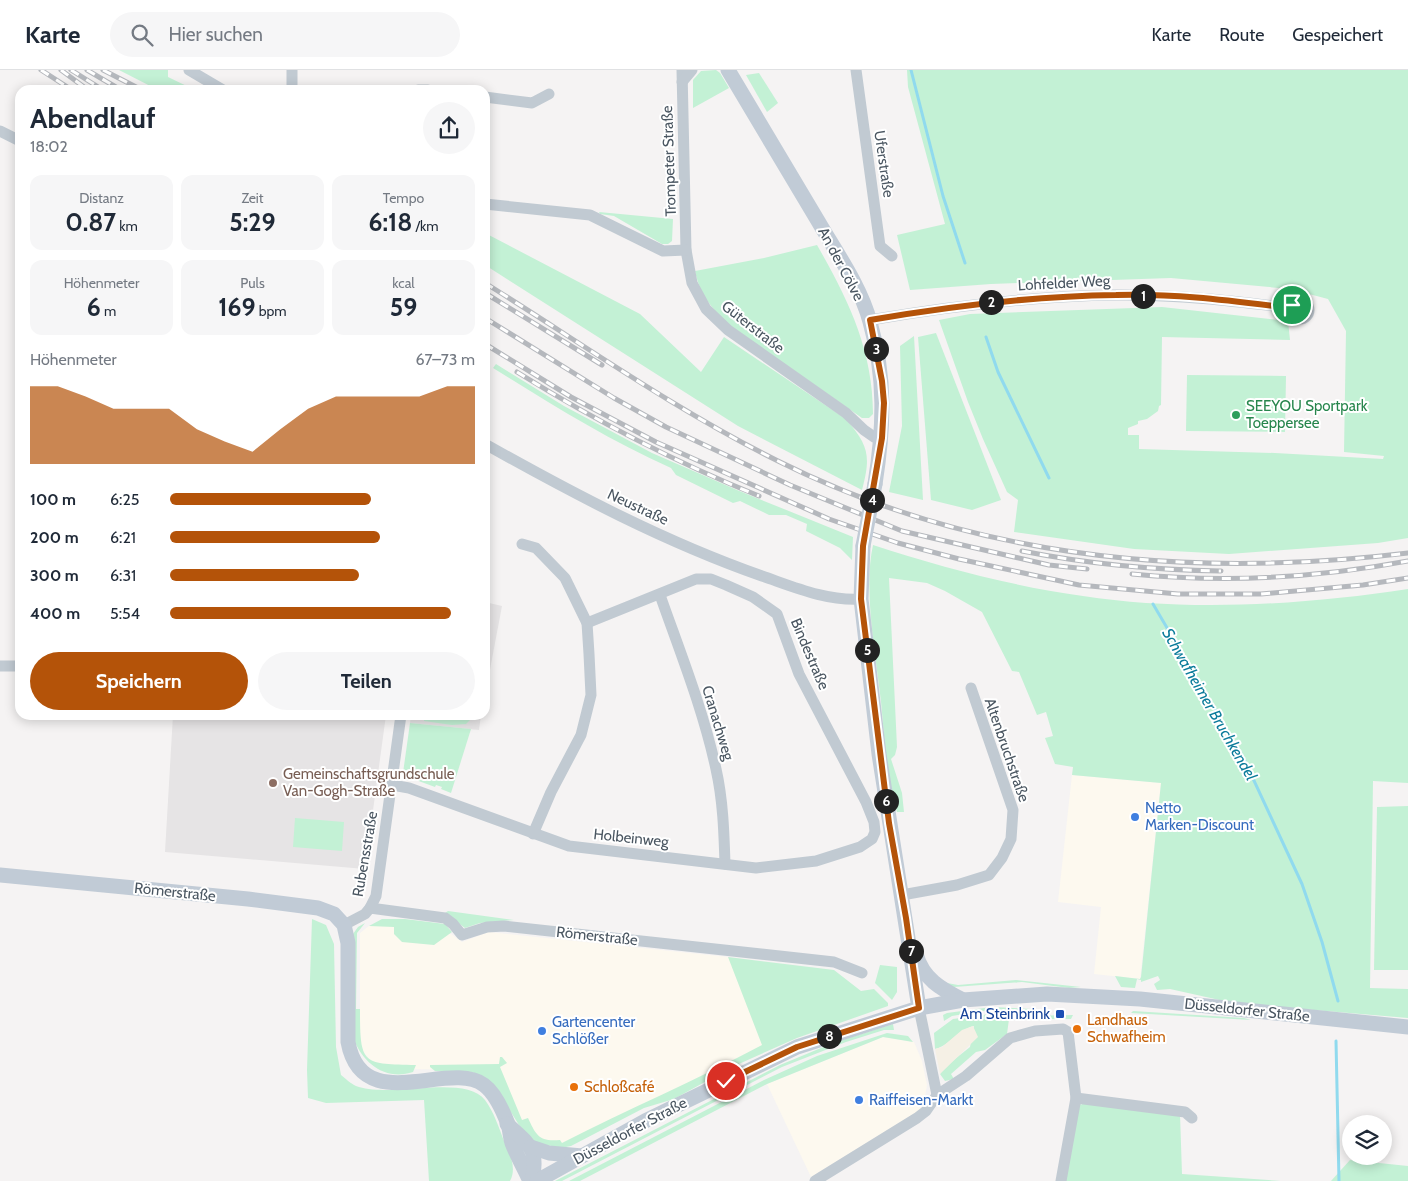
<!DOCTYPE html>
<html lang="de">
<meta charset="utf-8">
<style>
:root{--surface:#fff;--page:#f6f6f7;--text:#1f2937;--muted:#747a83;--line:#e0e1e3;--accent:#b45309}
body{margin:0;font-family:Cabin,sans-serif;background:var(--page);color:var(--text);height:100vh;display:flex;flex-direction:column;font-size:19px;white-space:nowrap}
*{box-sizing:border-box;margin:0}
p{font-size:16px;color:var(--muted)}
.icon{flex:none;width:28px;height:28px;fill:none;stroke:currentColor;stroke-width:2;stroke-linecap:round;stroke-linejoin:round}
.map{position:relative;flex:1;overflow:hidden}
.sheet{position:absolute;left:15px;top:15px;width:475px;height:635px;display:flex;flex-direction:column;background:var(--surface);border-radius:15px;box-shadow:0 2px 12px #0003}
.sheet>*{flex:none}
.buttons{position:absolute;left:1342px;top:1045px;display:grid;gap:10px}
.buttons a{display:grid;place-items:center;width:50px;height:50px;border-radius:50%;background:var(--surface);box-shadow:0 2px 12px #0003;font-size:25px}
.pin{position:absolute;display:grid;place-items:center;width:42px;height:42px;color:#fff;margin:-21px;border:2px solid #fff;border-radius:50%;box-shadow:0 1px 5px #0007}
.km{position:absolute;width:25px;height:25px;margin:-12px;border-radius:50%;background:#222;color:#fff;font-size:14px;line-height:25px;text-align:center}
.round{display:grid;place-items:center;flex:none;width:52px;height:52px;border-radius:26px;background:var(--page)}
.summary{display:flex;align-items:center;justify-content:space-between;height:85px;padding:0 15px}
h1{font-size:28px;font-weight:700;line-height:38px}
.metrics{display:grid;grid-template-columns:repeat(3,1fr);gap:8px;height:85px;padding:5px 15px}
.metrics div{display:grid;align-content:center;border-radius:12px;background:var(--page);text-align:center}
.metrics b{font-size:25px;font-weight:700}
.metrics small{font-size:14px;font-weight:400}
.metrics p{font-size:14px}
.chart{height:140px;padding:10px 15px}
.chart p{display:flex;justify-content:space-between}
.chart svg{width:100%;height:90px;margin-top:5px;fill:var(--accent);opacity:.7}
.button{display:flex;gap:10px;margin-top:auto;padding:10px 15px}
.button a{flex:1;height:58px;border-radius:30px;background:var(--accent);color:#fff;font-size:20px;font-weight:700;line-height:58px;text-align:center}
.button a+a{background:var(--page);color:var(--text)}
ul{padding:0 15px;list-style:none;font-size:16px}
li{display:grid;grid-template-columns:80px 60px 1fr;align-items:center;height:38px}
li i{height:12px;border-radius:6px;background:var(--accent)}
header{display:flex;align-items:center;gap:30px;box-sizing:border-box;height:70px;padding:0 25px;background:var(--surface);border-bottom:1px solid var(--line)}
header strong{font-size:24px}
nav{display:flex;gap:28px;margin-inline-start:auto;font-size:18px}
.search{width:350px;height:45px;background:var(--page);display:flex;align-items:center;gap:12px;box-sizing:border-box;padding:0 18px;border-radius:28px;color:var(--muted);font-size:19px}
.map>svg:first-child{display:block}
.commercial{fill:#fdf9ef}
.education{fill:#e6e4e5}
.green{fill:#c3f1d5}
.sand{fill:#f5f0e5}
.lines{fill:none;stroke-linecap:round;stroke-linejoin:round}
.stream{stroke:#90daee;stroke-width:3}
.street{stroke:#c1cad2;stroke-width:11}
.secondary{stroke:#c1cbd6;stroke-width:15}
.rail-casing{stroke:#b5b8bd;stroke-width:5}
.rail{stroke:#fff;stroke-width:3;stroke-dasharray:9;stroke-linecap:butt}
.secondary-bridge{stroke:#c1cbd6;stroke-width:15}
.route-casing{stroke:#fff;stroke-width:10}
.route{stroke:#b45309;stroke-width:6}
.leisure-dot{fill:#2e9e5b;stroke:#fff;stroke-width:2}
.education-dot{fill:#8d6e63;stroke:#fff;stroke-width:2}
.shop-dot{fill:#3f7fe0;stroke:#fff;stroke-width:2}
.transit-dot{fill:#1a4fb4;stroke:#fff;stroke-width:2}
.food-dot{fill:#e8710a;stroke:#fff;stroke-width:2}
.labels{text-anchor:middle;stroke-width:4;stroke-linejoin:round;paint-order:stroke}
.street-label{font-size:15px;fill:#4a5661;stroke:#fff}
.leisure-label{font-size:15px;fill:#27864d;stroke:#fff;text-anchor:start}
.education-label{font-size:15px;fill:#785e54;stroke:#fff;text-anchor:start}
.shop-label{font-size:15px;fill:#366cbe;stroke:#fff;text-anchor:start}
.transit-label{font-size:15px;fill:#164399;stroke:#fff;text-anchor:end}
.food-label{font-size:15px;fill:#c56008;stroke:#fff;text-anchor:start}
.water-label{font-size:16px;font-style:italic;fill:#0c7c9b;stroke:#fff}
</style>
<header>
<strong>Karte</strong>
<div class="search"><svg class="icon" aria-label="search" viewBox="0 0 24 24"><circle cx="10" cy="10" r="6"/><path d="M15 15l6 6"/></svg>Hier suchen</div>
<nav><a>Karte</a><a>Route</a><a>Gespeichert</a></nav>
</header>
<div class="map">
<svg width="1408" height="1111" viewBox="0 0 1408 1111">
<rect width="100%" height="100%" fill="#f5f3f3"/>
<g class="commercial">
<polygon points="1072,705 1161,713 1140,909 1094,904 1101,837 1058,832"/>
<polygon points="380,854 451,864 462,872 489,862 728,887 735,893 768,977 557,1076 529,1063 490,1000 390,999 370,990 363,981 360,971 360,863 369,856"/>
<polygon points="883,967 914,972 922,991 927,1015 924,1032 919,1041 811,1107 767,1014"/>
</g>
<g class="education">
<polygon points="485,532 502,536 485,626"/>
<polygon points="173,645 386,645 365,799 165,782"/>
<polygon points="411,645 481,645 479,660 410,653"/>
</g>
<g class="green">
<polygon points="119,0 168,0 168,7 195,20 158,20"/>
<polygon points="716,0 720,3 729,18 693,38 693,10 701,1"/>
<polygon points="907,0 1408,0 1408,468 1378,473 1229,484 1134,479 1014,462 1018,430 1007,422 983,369 968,332 939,250 970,244 1162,237 1288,251 1290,270 1162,267 1161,335 1159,336 1158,341 1147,349 1138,351 1138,354 1128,358 1128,365 1139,365 1139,379 1275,383 1383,389 1384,386 1344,382 1346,261 1328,229 1290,219 1171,208 991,214 910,220 897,165 945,154 908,17"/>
<polygon points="759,3 778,33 767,42 746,5"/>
<polygon points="599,142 673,149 672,171 668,174 662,174 614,146 600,144"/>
<path d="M485 163 640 244 701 302 724 267 846 349C869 376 871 386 862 420L738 356 485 195Z"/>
<path d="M817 175C848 229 873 280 873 344L869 348H862L736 260C716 244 700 227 695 201L764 188Z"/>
<polygon points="936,263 1001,430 972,440 931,430 918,267"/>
<polygon points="914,266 923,430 889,422 902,356 900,276"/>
<path d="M496 294 564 336 652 383 737 420 853 467 852 490 840 478 806 461 807 454 786 445H769L740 431 733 433 676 405 671 398C608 370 551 334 493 298Z"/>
<polygon points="1187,305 1286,306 1285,362 1186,361"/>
<path d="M873 475C941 497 1011 516 1083 526 1187 542 1304 535 1408 519V713L1373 711 1370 918 1408 919V948L1233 933 1170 919 1157 920 1154 914 1160 910 1158 906 1141 912V910L1137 909 1135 918 1121 917 1115 906 1140 909 1141 907 1161 713 1072 705 1073 697 1055 694 1045 668 1053 666 1046 642 1037 645 1019 602 1012 601 982 542 945 521 927 513 889 508 897 677 895 685 891 689 902 723 904 742H897C885 706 885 669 881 632 876 585 863 521 873 475Z"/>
<polygon points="424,645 474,645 474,646 466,654 452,655 424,651"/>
<polygon points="410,653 471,659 451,723 441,719 442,717 436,715 435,717 405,706 403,703"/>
<polygon points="1408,736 1408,900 1374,900 1377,737"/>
<polygon points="295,748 344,752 342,781 293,777"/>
<polygon points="448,841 514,850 480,853 465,858 445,843"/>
<path d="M312 849 326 855 334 874 336 977 341 1005C345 1008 351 1014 356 1016 389 1029 464 1003 485 1030 494 1042 499 1058 504 1071 510 1084 517 1098 510 1111H429L424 1030 326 1033 308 1028 307 1000Z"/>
<polygon points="382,849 405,849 445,854 452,862 434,875 402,872 394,864 394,857 369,856"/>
<path d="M365 853 357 863 356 939H360C360 995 362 994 416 995L413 1002C386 1011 364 994 354 970L353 864 358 857Z"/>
<path d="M728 887 834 900 861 921 874 919 888 933V936L797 968 732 997 674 1029 644 1038 571 1076 561 1078 532 1072 519 1055 497 1020 483 1007 472 1002 435 1001 430 997V995L499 994 500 987H502L507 993 500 997 522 1050 528 1048C536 1065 539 1072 560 1070L562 1073C628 1039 697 1010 762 975Z"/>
<polygon points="880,895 897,897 897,922 892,930 875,913"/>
<polygon points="1016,910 1081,917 1069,918 1022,912 954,917 949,916 947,913 958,915"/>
<polygon points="992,937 1032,939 1033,942 983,941 952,946 944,951 943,945 947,943"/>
<polygon points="1133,941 1244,948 1251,950 1131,943"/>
<path d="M990 944 1024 946 1073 945 1071 949H1009L1007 964 985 980 976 982 951 1004 954 1009 945 1011 940 1004 945 997 970 977 974 956C957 960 951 975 935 979L934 963 953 949Z"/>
<polygon points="893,954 894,960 884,960 846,972 782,997 562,1111 555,1111 780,995 833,973"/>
<polygon points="887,963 908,966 913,972 883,967 767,1014 580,1111 569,1111 764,1010 817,986"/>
<polygon points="1081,1032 1081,1035 1083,1033 1180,1044 1182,1104 1281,1111 1064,1111 1078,1041"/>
<polygon points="1350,1090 1408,1096 1408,1111 1331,1111"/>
</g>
<polygon class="sand" points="973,956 978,967 940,1004 935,979 942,977 962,960"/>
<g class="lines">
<g class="stream">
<polyline points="911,0 943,126 965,193"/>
<polyline points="986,267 998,302 1049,408"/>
<polyline points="1153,534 1243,687 1302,814 1322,872 1338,931"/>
<polyline points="1336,971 1339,1111"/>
</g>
<g class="street">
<polyline points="189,0 223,20"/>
<polyline points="682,0 686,180 692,213 706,239 728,260 846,343 864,360 874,367 882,368"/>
<polyline points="856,0 880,176 892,186"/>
<polyline points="682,12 692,0"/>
<polyline points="292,20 292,0"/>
<polyline points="418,20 428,20"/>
<polyline points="485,27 532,33 549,24"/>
<polyline points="0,61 20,71"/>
<polyline points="485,134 590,145 663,181 686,180"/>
<circle cx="1300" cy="240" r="9"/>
<path d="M870 250C951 236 1034 226 1116 225 1174 224 1233 231 1291 238"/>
<path d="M485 374C574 424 665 472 762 506 794 517 826 531 861 529"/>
<polyline points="522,474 536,478 565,508 587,553 589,584 591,625 581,665 551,722 533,764"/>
<path d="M660 525C680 582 703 639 716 699 723 730 724 762 725 794"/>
<polyline points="0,596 20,596"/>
<polyline points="392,715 409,718 569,776 756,798 816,791 860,777 872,769 875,762 874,752 866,732 799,604 777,544 753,527 726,515 711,509 696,509 587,553"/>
<polyline points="902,825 957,815 989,805 1002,788 1011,769 1013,740 971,618"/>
<polyline points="370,838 376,826 401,645"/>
<polyline points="344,855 365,844 370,838 445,848 453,854 462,865 487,857 504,856 834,892 862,903"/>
<polyline points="919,938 937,1025"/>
<polyline points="1076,1028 1185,1042 1192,1048"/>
<polyline points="815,1111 917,1048 926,1041 937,1025 966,1006 1010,968 1035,961 1063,959 1068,962 1076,1028 1061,1111"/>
</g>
<g class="secondary">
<path d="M728 0C758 50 788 100 818 151 836 182 861 217 870 252 886 308 884 357 875 414"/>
<polyline points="863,476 861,529 879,684 919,938"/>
<path d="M0 805 248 829 318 838 334 844 344 855 348 873V972C362 1048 449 989 484 1015 495 1023 503 1041 508 1054 510 1060 510 1067 512 1073 517 1086 524 1098 530 1111"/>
<path d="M916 884C923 909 941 919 963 930"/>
<path d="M507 1054C529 1075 539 1078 532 1111"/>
<polyline points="531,1077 549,1083 582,1086"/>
<polyline points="537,1111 645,1051 797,977 919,938 963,930 1047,924 1140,929 1408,957"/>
</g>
<g class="rail-casing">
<g id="rail">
<polyline points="41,0 72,20"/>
<polyline points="61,0 88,20"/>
<polyline points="71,0 103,20"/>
<polyline points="87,0 121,20"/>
<polyline points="103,0 142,20"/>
<path d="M485 213C581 273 677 341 778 391 974 489 1192 509 1408 483"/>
<polyline points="485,223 602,295"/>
<polyline points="485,248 614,328 666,357 790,415 902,461 1049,495 1087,499"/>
<polyline points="485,274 571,327 656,372 829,449 898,473 959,489 1079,515 1178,524 1261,524 1363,515 1408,508"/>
<path d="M517 302C594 350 675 392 759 426"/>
<path d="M1022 481C1088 494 1154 500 1221 501"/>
<path d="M1132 504C1224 513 1317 508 1408 491"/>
</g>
</g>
<use href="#rail" class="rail"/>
<polyline class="secondary-bridge" points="863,476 875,414"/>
</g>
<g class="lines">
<g class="route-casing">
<path id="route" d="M726 1011 797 977 919 938 906 848 889 753 861 529 863 476 882 368 884 333 882 311 870 250C951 236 1034 226 1116 225 1174 223 1233 231 1291 238L1292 235"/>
</g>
<use href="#route" class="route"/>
</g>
<circle class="leisure-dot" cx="1236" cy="345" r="5"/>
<circle class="education-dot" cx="273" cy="713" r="5"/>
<g class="shop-dot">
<circle cx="1135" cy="747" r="5"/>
<circle cx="542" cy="961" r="5"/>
<circle cx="859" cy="1030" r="5"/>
</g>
<rect class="transit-dot" x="1055" y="939" width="10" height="10" rx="2.5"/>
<g class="food-dot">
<circle cx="1077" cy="959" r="5"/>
<circle cx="574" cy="1017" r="5"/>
</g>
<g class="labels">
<g class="street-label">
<text transform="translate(669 91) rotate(-92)" y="5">Trompeter Straße</text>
<text transform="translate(884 94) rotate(82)" y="5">Uferstraße</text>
<text transform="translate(841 194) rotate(62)" y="5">An der Cölve</text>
<text transform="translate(1064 213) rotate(-3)" y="5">Lohfelder Weg</text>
<text transform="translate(753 257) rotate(38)" y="5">Güterstraße</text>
<text transform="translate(638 437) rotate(25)" y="5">Neustraße</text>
<text transform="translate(810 584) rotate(67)" y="5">Bindestraße</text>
<text transform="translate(718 653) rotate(73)" y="5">Cranachweg</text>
<text transform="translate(1007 680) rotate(71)" y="5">Altenbruchstraße</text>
<text transform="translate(631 768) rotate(6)" y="5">Holbeinweg</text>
<text transform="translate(365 784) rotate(-80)" y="5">Rubensstraße</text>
<text transform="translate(175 822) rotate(6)" y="5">Römerstraße</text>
<text transform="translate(597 866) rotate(6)" y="5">Römerstraße</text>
<text transform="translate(1247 940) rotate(6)" y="5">Düsseldorfer Straße</text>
<text transform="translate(630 1061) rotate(-28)" y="5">Düsseldorfer Straße</text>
</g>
<g class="leisure-label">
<text x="1246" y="341">SEEYOU Sportpark<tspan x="1246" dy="17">Toeppersee</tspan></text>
</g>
<g class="education-label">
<text x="283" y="709">Gemeinschaftsgrundschule<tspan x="283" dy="17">Van-Gogh-Straße</tspan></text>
</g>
<g class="shop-label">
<text x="1145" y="743">Netto<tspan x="1145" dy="17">Marken-Discount</tspan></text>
<text x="552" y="957">Gartencenter<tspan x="552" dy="17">Schlößer</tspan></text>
<text x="869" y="1035">Raiffeisen-Markt</text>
</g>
<g class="transit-label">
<text x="1050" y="949">Am Steinbrink</text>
</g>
<g class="food-label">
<text x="1087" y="955">Landhaus<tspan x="1087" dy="17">Schwafheim</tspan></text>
<text x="584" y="1022">Schloßcafé</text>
</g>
<g class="water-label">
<text transform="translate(1210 634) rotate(60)" y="6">Schwafheimer Bruchkendel</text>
</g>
</g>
</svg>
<div class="buttons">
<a><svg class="icon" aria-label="layers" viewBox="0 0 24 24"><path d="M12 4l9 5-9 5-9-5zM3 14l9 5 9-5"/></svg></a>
</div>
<div class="pin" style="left:1292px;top:235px;background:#1e9e55"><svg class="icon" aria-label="arrive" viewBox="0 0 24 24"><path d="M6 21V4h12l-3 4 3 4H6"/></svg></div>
<div class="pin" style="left:726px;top:1011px;background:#d93025"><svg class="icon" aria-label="check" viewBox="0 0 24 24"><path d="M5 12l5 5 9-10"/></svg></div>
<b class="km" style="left:1143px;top:226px">1</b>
<b class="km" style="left:991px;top:232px">2</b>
<b class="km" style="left:876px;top:279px">3</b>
<b class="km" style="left:872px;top:430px">4</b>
<b class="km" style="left:867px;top:580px">5</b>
<b class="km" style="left:886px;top:731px">6</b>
<b class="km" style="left:911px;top:881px">7</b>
<b class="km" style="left:829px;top:966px">8</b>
<section class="sheet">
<div class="summary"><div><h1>Abendlauf</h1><p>18:02</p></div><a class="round"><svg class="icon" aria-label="share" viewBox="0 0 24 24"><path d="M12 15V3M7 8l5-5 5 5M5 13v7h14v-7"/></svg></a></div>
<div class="metrics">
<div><p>Distanz</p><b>0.87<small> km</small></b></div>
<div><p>Zeit</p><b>5:29</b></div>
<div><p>Tempo</p><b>6:18<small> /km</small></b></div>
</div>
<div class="metrics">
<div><p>Höhenmeter</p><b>6<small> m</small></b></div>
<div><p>Puls</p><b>169<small> bpm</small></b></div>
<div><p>kcal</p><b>59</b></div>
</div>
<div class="chart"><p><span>Höhenmeter</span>67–73 m</p>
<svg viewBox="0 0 160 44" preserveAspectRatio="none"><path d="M0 44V6L10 6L20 11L30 17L40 17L50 17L60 27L70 33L80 38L90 27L100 17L110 11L120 11L130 11L140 11L150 6L160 6V44z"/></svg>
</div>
<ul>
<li><b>100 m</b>6:25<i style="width:66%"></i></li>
<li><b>200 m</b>6:21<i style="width:69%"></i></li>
<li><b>300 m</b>6:31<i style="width:62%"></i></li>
<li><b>400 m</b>5:54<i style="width:92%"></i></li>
</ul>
<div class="button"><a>Speichern</a><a>Teilen</a></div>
</section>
</div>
